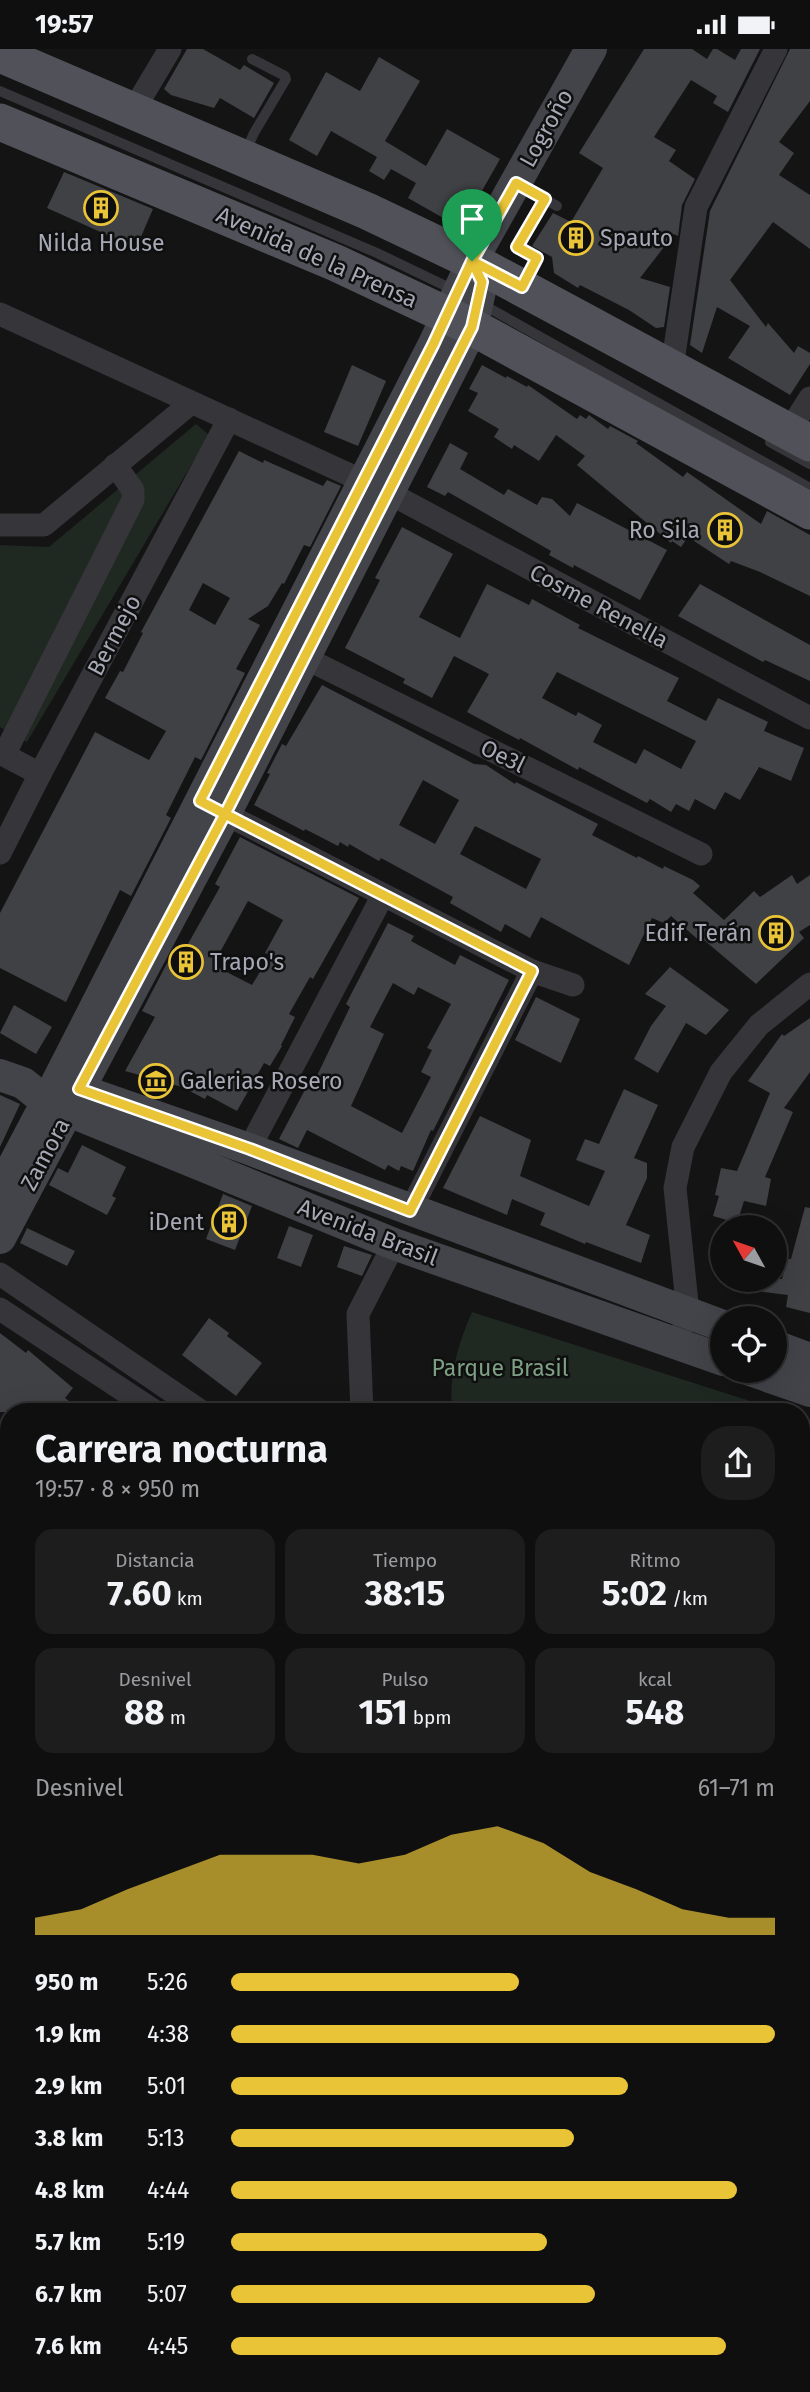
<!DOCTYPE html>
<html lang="es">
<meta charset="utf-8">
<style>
:root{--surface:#0f0f10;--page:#1d1d1e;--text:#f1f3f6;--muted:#9b9c9f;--line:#2f2f30;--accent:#eac437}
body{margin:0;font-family:"Fira Sans",sans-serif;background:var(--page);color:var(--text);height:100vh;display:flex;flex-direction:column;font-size:26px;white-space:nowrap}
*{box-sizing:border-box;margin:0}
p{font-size:23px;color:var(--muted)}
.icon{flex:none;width:38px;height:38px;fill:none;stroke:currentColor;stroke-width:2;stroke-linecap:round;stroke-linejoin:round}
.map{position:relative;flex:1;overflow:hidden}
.side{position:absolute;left:0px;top:1354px;width:810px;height:989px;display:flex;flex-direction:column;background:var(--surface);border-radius:28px 28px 0 0;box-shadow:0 7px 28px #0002,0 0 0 2px var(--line)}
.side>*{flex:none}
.needle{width:46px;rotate:310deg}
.buttons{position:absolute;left:710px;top:1166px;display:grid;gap:14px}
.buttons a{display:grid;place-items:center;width:77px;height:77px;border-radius:50%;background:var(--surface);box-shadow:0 7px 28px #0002,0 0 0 2px var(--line);font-size:35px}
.pin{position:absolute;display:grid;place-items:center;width:60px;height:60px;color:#fff;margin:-72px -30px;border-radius:50% 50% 50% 0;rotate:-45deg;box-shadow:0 0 7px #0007}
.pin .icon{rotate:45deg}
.round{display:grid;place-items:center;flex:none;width:74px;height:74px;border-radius:28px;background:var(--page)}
.summary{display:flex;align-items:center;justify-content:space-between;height:119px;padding:0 35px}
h1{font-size:38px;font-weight:700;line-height:52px}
.metrics{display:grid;grid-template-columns:repeat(3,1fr);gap:10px;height:119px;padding:7px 35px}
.metrics div{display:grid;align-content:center;border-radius:18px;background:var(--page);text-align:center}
.metrics b{font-size:35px;font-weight:700}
.metrics small{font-size:19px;font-weight:400}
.metrics p{font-size:19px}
.chart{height:196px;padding:14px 35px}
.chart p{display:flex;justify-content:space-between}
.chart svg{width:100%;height:126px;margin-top:7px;fill:var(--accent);opacity:.7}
ul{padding:0 35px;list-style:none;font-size:23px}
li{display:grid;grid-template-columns:112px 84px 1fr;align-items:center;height:52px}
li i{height:18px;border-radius:9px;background:var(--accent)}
.status{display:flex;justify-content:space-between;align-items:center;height:49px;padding:0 35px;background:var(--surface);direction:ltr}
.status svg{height:19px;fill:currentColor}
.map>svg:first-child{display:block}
.green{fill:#202822}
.building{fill:#404145;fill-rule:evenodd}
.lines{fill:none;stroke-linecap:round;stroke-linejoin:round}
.lane{stroke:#35353a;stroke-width:10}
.street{stroke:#35353a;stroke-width:23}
.secondary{stroke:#43444a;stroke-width:32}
.primary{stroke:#515259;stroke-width:37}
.route-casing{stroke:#fff;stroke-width:14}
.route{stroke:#eac437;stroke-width:9}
.labels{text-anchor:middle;stroke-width:5;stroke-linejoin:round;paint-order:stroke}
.street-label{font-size:23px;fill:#a6a9b5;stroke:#0f0f10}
.poi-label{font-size:23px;fill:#a6a9b5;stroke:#0f0f10;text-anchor:start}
.park-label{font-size:23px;fill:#7d9f84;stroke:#0f0f10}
</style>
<div class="status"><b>19:57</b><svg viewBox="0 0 49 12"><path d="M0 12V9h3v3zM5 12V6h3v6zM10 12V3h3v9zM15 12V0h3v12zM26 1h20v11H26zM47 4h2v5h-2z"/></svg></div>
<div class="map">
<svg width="810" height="2343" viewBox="0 0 810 2343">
<rect width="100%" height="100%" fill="#141415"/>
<g class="green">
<polygon points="196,375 209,386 27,693 0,678 0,496 49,498"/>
<path d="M472 1263 772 1359 771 1363H452C449 1325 457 1298 472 1263Z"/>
<polygon points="9,1468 9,1543 0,1553 0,1480"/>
</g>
<g class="building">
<polygon points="187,0 203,0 240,21 244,16 274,34 254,69 220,49 214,59 171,46 164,40"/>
<polygon points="644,0 692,0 707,10 713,0 717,0 735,11 741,0 760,0 728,63 713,54 717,47 691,31 654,88 676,101 669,112 695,130 682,156 678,187 674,185 640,229 670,238 664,278 656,279 629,261 580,236 578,239 554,224 552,208 532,197 553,164 571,173 603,119 579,104"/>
<polygon points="790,0 810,0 810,52 779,93 794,104 779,126 810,146 810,200 773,173 730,231 766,278 768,274 794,304 798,297 810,304 810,315 790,346 728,309 750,277 717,258 702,304 690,296 710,162"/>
<polygon points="379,8 420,32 385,92 426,117 447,80 500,110 461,179 408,149 416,134 391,120 384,131 369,122 377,108 331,82 317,107 289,91 326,23 360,42"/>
<polygon points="64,123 153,160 136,199 47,159"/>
<polygon points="352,316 386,332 358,397 324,383"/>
<polygon points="482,316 506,329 507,327 527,338 528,336 577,370 580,366 586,370 589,366 608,380 610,377 638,392 636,394 683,428 687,423 761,475 767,462 810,486 810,547 760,523 731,512 729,515 688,488 681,498 672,492 671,494 577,416 585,407 556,386 539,412 514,396 512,400 494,388 499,380 468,362 478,344 469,340"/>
<polygon points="450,394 468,404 460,420 504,446 508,440 537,456 542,448 552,450 570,467 577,454 667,501 640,551 574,516 573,519 549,506 551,502 448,443 445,447 427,438"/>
<path d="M239 402 263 414 264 411 323 437 327 431 341 437 310 498 304 496 284 535 282 534 268 557 248 570 260 576 236 620 245 624 201 711 195 708 166 766 171 769 131 847 120 841 66 953 0 919V864L95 683 149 711 166 682 105 649 120 622 123 623 143 584 141 583ZM203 534 230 549 215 576 189 561Z"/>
<path d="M402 478 453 505 419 568 460 589 487 535 529 556 532 550 580 576 578 579 679 629 667 652 706 672 718 649 768 673 764 682 804 699 791 732 759 718 740 751 725 743 715 761 695 750 689 762 676 755 671 763 650 750 647 754 579 718 578 721 520 689 519 691 467 663 489 625 454 607 432 649 403 634 405 630 345 599 380 531 375 529ZM557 623 696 692 681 720 644 700 636 715 593 693 602 676 578 663 576 667 542 649Z"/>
<polygon points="700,535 810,596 810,632 765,611 763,613 678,567"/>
<path d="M322 636 474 715 486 716 515 735 516 733 598 775 592 786 637 809 638 807 663 820 664 817 693 831 700 837 693 844 724 871 754 842 760 848 792 826 797 835 810 826V876L799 883 804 889 756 935 704 891 702 894 671 867 664 874 652 869 629 916 541 868 530 889 505 875 501 883 450 854 453 848 381 809 379 812 349 795 348 798 340 793 338 797 305 780 304 782 254 756 270 725 267 724 282 695 286 697ZM423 731 459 751 435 795 399 776ZM475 777 541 810 526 840 460 805Z"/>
<path d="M240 788 359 849 313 930 310 928 289 965 295 968 281 996 282 997 270 1017 264 1014 237 1062 207 1046 205 1050 182 1038 125 1022 155 968 142 962 176 897 184 902 220 838 215 835ZM248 852 283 871 265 904 270 906 252 936 213 916Z"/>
<path d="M388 874 414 887 411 892 455 916 460 906 509 931 433 1082 431 1081 413 1122 401 1117 399 1122 388 1116 385 1121 307 1081 298 1099 279 1090 309 1033 313 1035 350 958 346 955ZM393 934 414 946 418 938 451 955 427 999 432 1001 421 1023 431 1028 402 1084 351 1057 384 985 370 978Z"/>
<polygon points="670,918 729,961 706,986 686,974 658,1024 634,1010 651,977 666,957 645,945"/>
<polygon points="536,948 580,970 561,1014 515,991"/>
<polygon points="14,956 52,978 36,1005 0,984"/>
<polygon points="810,969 810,1023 784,1059 793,1063 765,1128 771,1130 766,1157 744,1152 737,1174 713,1167 719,1147 715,1146 721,1119 737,1122 770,1044 748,1032 782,985 784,987"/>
<polygon points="624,1040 658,1056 634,1109 647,1114 647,1129 626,1176 650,1186 641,1214 586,1193 585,1195 540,1176 545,1164 512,1150 507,1166 443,1139 480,1067 531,1091 520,1127 589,1157 605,1122 576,1111 585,1090 599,1095"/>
<polygon points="0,1046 20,1055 0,1098"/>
<polygon points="82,1096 126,1118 112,1147 116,1149 107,1166 49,1136 58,1119 68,1124"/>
<polygon points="223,1145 252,1157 235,1201 206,1190"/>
<polygon points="805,1158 810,1159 810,1264 786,1258 788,1246 740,1240 741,1230 782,1230 787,1210 791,1210"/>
<polygon points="289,1177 313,1186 301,1218 277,1209"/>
<polygon points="27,1179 75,1202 67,1217 20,1194"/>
<polygon points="344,1197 372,1206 362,1227 337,1218"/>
<polygon points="209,1269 229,1284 227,1287 262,1314 236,1347 182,1306"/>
<polygon points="0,1284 26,1304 28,1301 73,1339 65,1349 69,1352 59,1363 0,1363"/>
</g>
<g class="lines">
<g class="lane">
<polyline points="0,42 377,204 456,242"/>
<polyline points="245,104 254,84 286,30 285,27 252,10"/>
<polyline points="517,135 557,157"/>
<polyline points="524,234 537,209 517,198 545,150"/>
<polyline points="480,254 810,439"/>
<polyline points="770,393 810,415"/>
</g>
<g class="street">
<polyline points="133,62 170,0"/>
<polyline points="0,265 389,444 810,669"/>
<polyline points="672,319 696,158 776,0"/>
<polyline points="789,382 810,349"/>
<polyline points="0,476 44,476 191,354"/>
<polyline points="305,609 701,805"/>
<polyline points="0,704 40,725"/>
<polyline points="4,706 133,451 133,441 115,416"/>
<polyline points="212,758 532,922 573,936"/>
<polyline points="0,804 40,725 229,370"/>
<polyline points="249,1100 383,846"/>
<polyline points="410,1162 532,922"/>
<polyline points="0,1225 202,1363"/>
<polyline points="0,1260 156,1363"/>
<polyline points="684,1275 688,1263 675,1139 683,1098 721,1023 759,976 810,935"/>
<polyline points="362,1363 358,1265 394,1195"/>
<polyline points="802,1452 810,1445"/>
<polyline points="0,1722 9,1729"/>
<polyline points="0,1976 9,1982"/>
<polyline points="802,1995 810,2001"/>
<polyline points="0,2204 9,2192"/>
<polyline points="802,2229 810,2233"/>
<polyline points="0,2244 9,2233"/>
<polyline points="299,2334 303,2343"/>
</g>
<g class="secondary">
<polyline points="0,1026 23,1034 47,1053 394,1195 723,1311"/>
<polyline points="60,1034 249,1100 723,1277"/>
<polyline points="0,1142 47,1053 435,293 479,199 591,0"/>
<polyline points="0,1189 225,765 457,309 472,278 482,233 472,212"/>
<polyline points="775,1297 810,1310"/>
<polyline points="750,1321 810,1342"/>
<polyline points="802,1851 810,1841"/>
<polyline points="802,1894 810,1884"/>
<polyline points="683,2334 683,2343"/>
<polyline points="712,2334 712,2343"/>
</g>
<g class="primary">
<polyline points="0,5 367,162 472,212 810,394"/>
<polyline points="0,73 336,214 472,278 810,462"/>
</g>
</g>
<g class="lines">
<g class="route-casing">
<polyline id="route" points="472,212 433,296 200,752 225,765 532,922 410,1162 250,1100 79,1040 225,765 472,278 482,233 472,212 516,134 545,150 517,198 537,209 522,238 472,212"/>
</g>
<use href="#route" class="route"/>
</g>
<defs>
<g id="building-ring" transform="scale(1.75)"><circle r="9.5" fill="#0f0f10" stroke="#eac437" stroke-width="1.5"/><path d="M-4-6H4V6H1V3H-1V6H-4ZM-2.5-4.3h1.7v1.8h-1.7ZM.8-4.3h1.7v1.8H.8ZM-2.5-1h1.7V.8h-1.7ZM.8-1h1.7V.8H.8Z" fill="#eac437"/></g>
<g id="museum-ring" transform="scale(1.75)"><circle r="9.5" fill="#0f0f10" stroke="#eac437" stroke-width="1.5"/><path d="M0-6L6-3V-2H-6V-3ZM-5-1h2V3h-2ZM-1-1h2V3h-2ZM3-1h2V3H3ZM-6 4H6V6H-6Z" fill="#eac437"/></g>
</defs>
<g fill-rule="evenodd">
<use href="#building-ring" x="101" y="159"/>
<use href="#building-ring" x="576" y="189"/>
<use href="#building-ring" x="725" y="481"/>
<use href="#building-ring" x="776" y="884"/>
<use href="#building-ring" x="186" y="913"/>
<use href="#museum-ring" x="156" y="1032"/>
<use href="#building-ring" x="229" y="1173"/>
</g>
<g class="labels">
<g class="street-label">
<text transform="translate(546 79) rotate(-61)" y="8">Logroño</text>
<text transform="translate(317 208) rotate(24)" y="8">Avenida de la Prensa</text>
<text transform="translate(599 557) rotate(28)" y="8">Cosme Renella</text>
<text transform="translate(114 586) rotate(-62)" y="8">Bermejo</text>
<text transform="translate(503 707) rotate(26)" y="8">Oe3l</text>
<text transform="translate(45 1105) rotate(-62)" y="8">Zamora</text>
<text transform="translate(368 1183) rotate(21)" y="8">Avenida Brasil</text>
</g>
<g class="poi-label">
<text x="600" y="197">Spauto</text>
<text x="101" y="202" text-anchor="middle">Nilda House</text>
<text x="700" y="489" text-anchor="end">Ro Sila</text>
<text x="752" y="892" text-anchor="end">Edif. Terán</text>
<text x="210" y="921">Trapo's</text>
<text x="180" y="1040">Galerias Rosero</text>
<text x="204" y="1181" text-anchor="end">iDent</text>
</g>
<g class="park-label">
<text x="500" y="1327">Parque Brasil</text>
</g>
</g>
</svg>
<div class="buttons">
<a><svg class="needle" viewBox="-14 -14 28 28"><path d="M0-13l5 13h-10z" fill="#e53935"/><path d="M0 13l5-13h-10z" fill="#9b9c9f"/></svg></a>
<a><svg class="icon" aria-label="locate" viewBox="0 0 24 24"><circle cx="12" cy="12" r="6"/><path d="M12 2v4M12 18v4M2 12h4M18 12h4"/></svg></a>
</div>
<div class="pin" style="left:472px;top:212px;background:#1e9e55"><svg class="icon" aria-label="arrive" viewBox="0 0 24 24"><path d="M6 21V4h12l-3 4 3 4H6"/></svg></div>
<section class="side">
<div class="summary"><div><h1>Carrera nocturna</h1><p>19:57 · 8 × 950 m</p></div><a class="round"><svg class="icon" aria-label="share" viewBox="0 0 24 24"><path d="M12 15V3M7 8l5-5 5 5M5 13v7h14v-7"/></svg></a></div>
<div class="metrics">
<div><p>Distancia</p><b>7.60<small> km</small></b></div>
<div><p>Tiempo</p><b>38:15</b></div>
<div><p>Ritmo</p><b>5:02<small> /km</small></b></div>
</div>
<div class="metrics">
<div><p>Desnivel</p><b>88<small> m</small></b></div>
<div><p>Pulso</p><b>151<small> bpm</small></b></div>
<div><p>kcal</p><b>548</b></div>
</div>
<div class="chart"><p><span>Desnivel</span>61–71 m</p>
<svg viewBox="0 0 160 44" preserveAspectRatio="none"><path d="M0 44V38L10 35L20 28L30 22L40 16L50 16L60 16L70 19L80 16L90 9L100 6L110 12L120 22L130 28L140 35L150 38L160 38V44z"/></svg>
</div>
<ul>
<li><b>950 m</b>5:26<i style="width:53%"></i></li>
<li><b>1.9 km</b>4:38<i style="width:100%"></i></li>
<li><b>2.9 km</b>5:01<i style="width:73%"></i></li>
<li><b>3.8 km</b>5:13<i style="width:63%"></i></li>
<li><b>4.8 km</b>4:44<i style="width:93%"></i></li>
<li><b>5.7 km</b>5:19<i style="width:58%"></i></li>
<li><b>6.7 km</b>5:07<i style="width:67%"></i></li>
<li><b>7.6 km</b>4:45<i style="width:91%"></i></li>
</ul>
</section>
</div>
